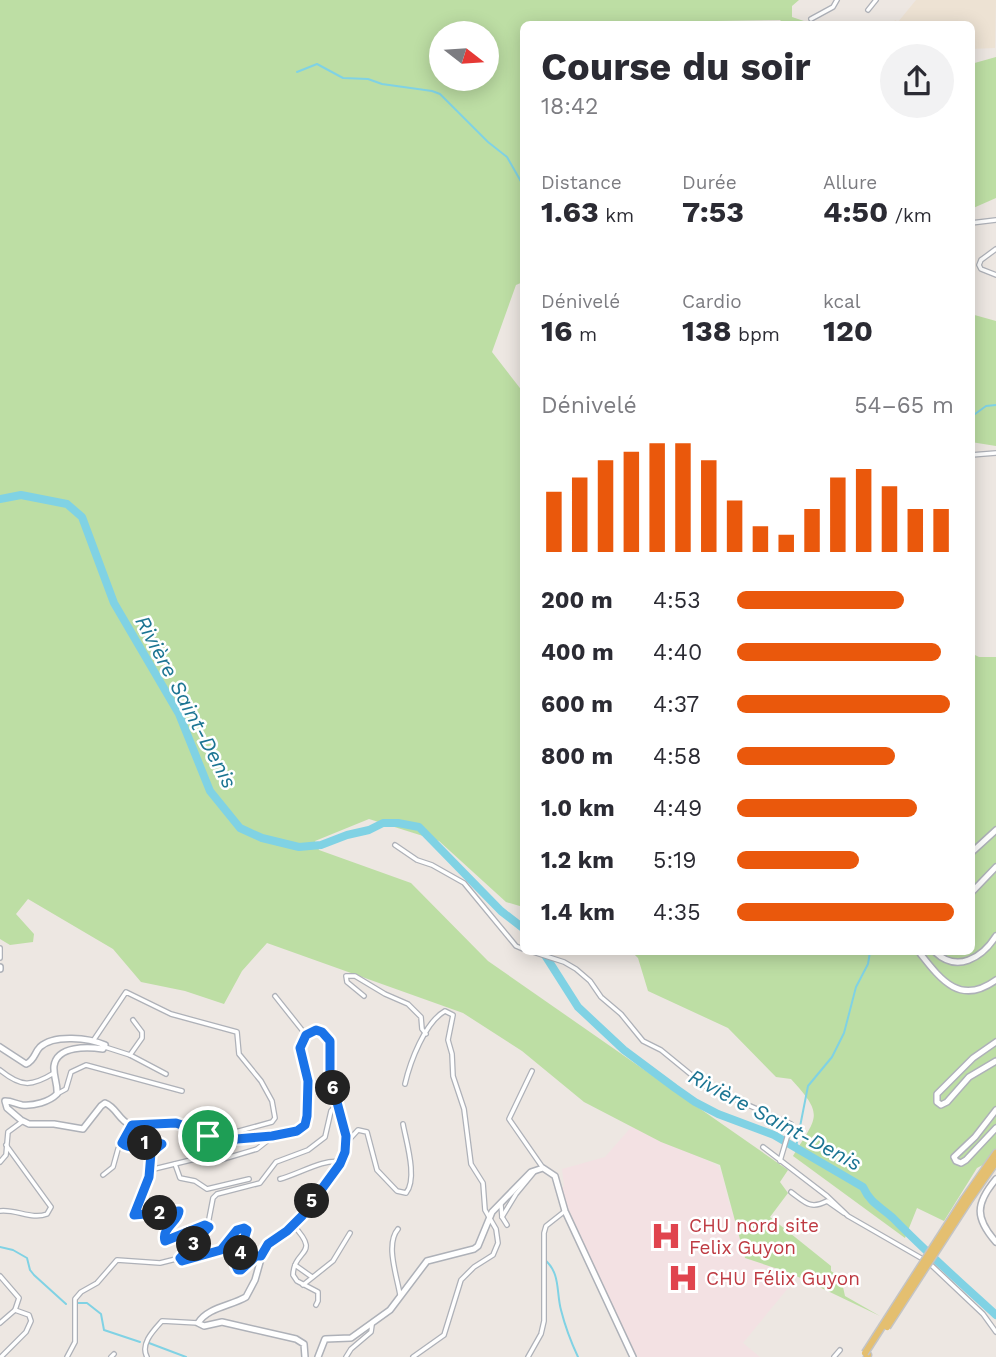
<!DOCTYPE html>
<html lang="fr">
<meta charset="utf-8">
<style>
:root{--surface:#fff;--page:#f2f2f3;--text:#2b2b33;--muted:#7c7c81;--accent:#ea580c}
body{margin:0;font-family:"Work Sans",sans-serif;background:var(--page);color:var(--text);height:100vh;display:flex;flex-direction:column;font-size:26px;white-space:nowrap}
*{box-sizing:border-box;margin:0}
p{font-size:23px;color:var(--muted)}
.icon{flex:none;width:38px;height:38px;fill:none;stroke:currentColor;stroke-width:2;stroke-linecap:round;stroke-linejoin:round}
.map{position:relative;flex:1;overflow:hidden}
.details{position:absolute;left:520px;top:21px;width:455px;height:934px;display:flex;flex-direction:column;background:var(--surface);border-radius:10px;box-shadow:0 4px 18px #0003}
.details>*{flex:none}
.needle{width:46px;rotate:107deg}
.buttons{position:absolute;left:429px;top:21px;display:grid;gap:14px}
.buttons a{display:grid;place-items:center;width:70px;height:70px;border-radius:50%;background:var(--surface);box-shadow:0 4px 18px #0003;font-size:35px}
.pin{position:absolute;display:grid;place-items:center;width:60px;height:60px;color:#fff;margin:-30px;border:4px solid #fff;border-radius:50%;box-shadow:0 2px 7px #0007}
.km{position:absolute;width:35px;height:35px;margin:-18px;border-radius:50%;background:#222;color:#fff;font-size:19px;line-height:35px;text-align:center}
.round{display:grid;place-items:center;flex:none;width:74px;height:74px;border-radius:37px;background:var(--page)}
.headline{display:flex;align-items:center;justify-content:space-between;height:119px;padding:0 21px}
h1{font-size:38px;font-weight:700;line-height:52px}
.stats{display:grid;grid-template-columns:repeat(3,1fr);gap:10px;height:119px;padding:7px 21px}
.stats div{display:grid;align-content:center}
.stats b{font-size:30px;font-weight:700}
.stats small{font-size:19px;font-weight:400}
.stats p{font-size:19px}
.chart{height:196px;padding:14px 21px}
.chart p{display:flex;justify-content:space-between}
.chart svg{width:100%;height:126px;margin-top:7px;stroke:var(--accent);stroke-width:6}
ul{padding:0 21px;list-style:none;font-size:23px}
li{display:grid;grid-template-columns:112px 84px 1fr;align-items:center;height:52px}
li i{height:18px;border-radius:9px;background:var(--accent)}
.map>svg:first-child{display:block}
.education{fill:#ede2d3}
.medical{fill:#f3e1e3}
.green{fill:#bddea4;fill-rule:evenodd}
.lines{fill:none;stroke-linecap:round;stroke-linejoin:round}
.stream{stroke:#80d2e4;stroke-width:2}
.river{stroke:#80d2e4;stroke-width:8}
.street-casing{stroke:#aeb1b8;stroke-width:6}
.secondary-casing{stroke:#aeb1b8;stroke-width:8}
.primary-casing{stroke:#c4c4c4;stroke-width:9}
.street{stroke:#fff;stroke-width:3.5}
.secondary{stroke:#fff;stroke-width:5}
.primary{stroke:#e4bf70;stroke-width:6}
.primary-bridge-casing{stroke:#c4c4c4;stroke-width:9;stroke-linecap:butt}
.primary-bridge{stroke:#e4bf70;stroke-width:6}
.route-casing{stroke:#fff;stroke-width:14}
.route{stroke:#1a73e8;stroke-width:9}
.labels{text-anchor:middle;stroke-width:5;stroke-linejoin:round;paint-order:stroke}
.health-label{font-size:19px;fill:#be3a42;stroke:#fff;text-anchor:start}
.water-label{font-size:21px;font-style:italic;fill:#1c7593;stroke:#fff}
</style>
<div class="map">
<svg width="996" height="1357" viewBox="0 0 996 1357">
<rect width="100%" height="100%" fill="#ede7e2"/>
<polygon class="education" points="916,0 996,0 995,48 971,49 971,24 893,24 895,20 898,22"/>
<polygon class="medical" points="633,1125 716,1165 722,1173 729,1204 765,1254 798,1276 743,1343 760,1357 638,1357 631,1346 567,1206 562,1188 564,1186 562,1169 605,1157"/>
<g class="green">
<path d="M0 0H799L792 6V17L813 24H777L781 20 523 24V282L516 285 492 352 523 392V907L506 902 439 841 369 819 315 841 319 850 411 883 488 961 788 1170 780 1182 788 1193 770 1217 831 1266V1271L841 1278 845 1296 880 1316 790 1273 745 1258 720 1165 661 1142 584 1102 522 1051 463 1013 267 943 242 971 224 1004 185 991 141 982 113 949 28 899 16 914 34 934 33 942 10 945 0 939ZM441 33H486V79H441Z"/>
<polygon points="996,57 996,198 971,209 971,64"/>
<polygon points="971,314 996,321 996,446 971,442"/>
<path d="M971 653 979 657H996V1158L977 1168 944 1221 917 1208 905 1238 793 1156C817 1116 825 1116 791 1079L776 1077 728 1028 648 991 638 958 632 952H971Z"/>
</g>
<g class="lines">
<g class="stream">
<polyline points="297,72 317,64 343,78 368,79 382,84 432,91 440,94 488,142 507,157 523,185"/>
<polyline points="971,417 986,406 996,405"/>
<polyline points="796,1147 808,1086 832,1057 844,1033 856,987 868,964 870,952"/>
<polyline points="0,1247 13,1250 27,1258 30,1270 34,1275 66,1304"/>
<path d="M544 1259C561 1273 556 1292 561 1310 565 1326 571 1342 578 1357"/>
<polyline points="78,1303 87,1303 101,1314 104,1330 140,1342"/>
<polyline points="149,1343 186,1357"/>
</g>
<g class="river">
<polyline points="0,499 21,495 67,504 82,517 114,603 179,714 210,791 240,828 262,838 299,847 321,845 347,835 369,830 383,823 398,823 419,827 501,911 523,928"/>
<path d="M543 952 578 1007 624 1050 675 1088 695 1102 718 1114 774 1135 863 1187C871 1204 880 1206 893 1218 926 1252 961 1283 996 1315"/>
</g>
<g class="street-casing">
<g id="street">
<polyline points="868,10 876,0"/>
<polyline points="811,19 833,7 837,0"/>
<polyline points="971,223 996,220"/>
<polyline points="996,249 981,260 979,265 981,269 996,275"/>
<polyline points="971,455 996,453"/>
<polyline points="395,845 417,860 432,865 464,883 516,946 523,949"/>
<polyline points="0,948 0,958"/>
<polyline points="533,952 564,962 576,969 590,981 601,997 621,1014 643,1041 661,1050 705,1086 791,1124 780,1161"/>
<polyline points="275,996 306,1035"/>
<polyline points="364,996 347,982 346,976 355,976 385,994 408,1004 421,1017 422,1029 426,1034"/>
<polyline points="93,1041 126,992 171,1014 237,1032 239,1054 261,1081 272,1101 275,1118 272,1122 232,1133 212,1133 208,1136"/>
<polyline points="105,1047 130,1055 166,1074"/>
<polyline points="130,1055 142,1038 142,1032 133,1020"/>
<path d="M0 1070C21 1087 31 1087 54 1073"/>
<polyline points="532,1071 509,1119 543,1168"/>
<path d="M405 1084C410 1062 425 1022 445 1011L453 1015 448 1040 452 1054 453 1076 464 1109 471 1164 483 1183 485 1210 496 1229 498 1243 493 1255 474 1267 461 1280 444 1335 413 1357"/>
<polyline points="57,1094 66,1089 71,1072 86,1065 182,1091"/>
<path d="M347 1142 358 1130 367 1132 377 1170 397 1191 406 1193C418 1179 406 1141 403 1124"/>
<path d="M122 1143 132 1148C141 1145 153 1137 162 1144L151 1153 149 1177 134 1215 179 1211C179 1221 162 1228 165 1241L205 1225 209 1227 180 1258"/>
<polyline points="763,1147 827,1196 848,1216 928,1262 983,1314 996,1332"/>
<polyline points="0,1162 6,1155 8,1132 23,1121"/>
<polyline points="175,1164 180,1178 195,1181 207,1189 249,1179"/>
<polyline points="150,1170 195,1159 220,1160 257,1149 271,1138"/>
<polyline points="103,1175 113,1167 118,1149 132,1125"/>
<path d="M280 1179C296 1175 326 1158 339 1162"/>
<path d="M791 1192C805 1202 810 1210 827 1201L844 1213"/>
<polyline points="501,1205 502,1217 507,1225"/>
<path d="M0 1211C16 1209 32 1220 47 1214L51 1207 6 1145"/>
<polyline points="502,1217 516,1194 535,1171"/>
<polyline points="208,1224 213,1198 217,1194 260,1183 276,1162 308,1150 325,1137 331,1111 338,1103"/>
<path d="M293 1225C322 1256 294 1248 293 1275L297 1281 318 1292V1301L316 1305"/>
<path d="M398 1229C385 1244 397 1276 400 1295"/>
<polyline points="295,1265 312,1277"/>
<polyline points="0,1276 19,1298 15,1310 0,1323"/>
<polyline points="303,1285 333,1261 350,1233"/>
<polyline points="1,1357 26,1332 31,1321 29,1315 15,1310"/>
<polyline points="67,1357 75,1342 75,1299 81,1292 97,1283 117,1260 160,1263 180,1258 185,1261 205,1253 221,1250 237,1230 244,1228 247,1230 236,1266 238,1270 244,1268 256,1256 261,1256"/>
<polyline points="111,1357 114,1354"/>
<path d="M147 1357C140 1344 153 1331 162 1321L198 1323"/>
<polyline points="346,1357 351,1349 371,1332 372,1325"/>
<polyline points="528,1357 541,1334 544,1321 544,1233 546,1226 565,1211"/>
<polyline points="834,1357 840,1350"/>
</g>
</g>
<g class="secondary-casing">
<g id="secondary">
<polyline points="971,853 996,830"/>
<polyline points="971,893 996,867"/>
<path d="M919 952C941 980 960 1006 996 980"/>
<path d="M935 952C957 973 982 958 996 936"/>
<polyline points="0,967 0,969"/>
<polyline points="996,1042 973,1058 937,1094 937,1102 941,1105 947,1102 969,1077 996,1061"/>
<path d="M0 1047 26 1064C35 1060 34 1053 40 1047 54 1034 89 1038 105 1045L103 1049C89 1047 57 1045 54 1066 53 1076 58 1084 57 1094 49 1102 34 1106 22 1105 16 1104 12 1101 5 1101L7 1108 21 1120 29 1124H54L83 1129 101 1106 105 1103C116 1107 119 1120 129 1124 142 1130 158 1121 172 1122 188 1124 202 1135 217 1139 232 1143 298 1138 305 1124 311 1112 310 1088 307 1075 305 1059 292 1037 316 1030L327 1036 331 1048 330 1076 346 1136 345 1152 340 1164 302 1216 287 1231 264 1248 255 1280 246 1297C231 1306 208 1307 198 1323L204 1326 222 1322 296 1339 304 1344 305 1357"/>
<polyline points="996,1110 975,1137 954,1157 956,1161 961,1163 966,1160 996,1128"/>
<path d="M996 1179C975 1204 975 1218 996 1242"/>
<polyline points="318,1357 325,1339 351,1338 390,1310 427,1261 474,1249 478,1246 492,1212 531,1172 543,1168 555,1176 565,1211 633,1357"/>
</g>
</g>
<g class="primary-casing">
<g id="primary">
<polyline points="964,1199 996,1153"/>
<polyline points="968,1202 996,1162"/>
<polyline points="867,1357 868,1355"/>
</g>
</g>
<use href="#street" class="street"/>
<use href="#secondary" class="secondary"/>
<use href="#primary" class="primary"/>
<g class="primary-bridge-casing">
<g id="primary-bridge">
<polyline points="887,1327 968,1202"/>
<polyline points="865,1353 964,1199"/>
</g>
</g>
<use href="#primary-bridge" class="primary-bridge"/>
</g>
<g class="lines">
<g class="route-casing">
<path id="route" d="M316 1030 322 1032 330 1041V1076L346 1136 345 1152 340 1164 302 1216 287 1231 268 1244 261 1256H256L241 1270H238L236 1266 247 1230 244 1228 237 1230 221 1250 182 1261 180 1258 209 1227 205 1225 165 1241C161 1228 179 1221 179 1211L134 1215 149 1177 151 1153 162 1144C148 1136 135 1154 122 1143L132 1125 176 1123 225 1140 272 1136 297 1131 305 1125 307 1116 308 1081 300 1048 306 1035Z"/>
</g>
<use href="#route" class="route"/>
</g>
<defs>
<g id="hospital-bare" transform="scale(2.415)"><path d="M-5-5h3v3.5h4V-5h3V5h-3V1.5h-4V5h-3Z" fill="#e0444e" stroke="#fff" stroke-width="2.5" paint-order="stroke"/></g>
</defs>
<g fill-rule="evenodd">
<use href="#hospital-bare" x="666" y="1236"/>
<use href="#hospital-bare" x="683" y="1278"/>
</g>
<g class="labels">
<g class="health-label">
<text x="689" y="1232">CHU nord site<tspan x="689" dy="22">Felix Guyon</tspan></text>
<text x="706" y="1285">CHU Félix Guyon</text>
</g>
<g class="water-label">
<text transform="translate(186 702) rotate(62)" y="7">Rivière Saint-Denis</text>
<text transform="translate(775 1120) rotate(28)" y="7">Rivière Saint-Denis</text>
</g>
</g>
</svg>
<div class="buttons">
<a><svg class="needle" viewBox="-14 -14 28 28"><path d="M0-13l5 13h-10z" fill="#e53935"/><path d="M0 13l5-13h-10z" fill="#7c7c81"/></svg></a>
</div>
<div class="pin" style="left:208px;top:1136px;background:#1e9e55"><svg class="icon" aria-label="arrive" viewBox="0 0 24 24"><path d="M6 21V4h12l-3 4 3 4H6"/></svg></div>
<b class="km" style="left:145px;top:1143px">1</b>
<b class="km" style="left:160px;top:1213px">2</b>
<b class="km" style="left:194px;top:1244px">3</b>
<b class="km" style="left:241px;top:1253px">4</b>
<b class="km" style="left:312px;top:1201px">5</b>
<b class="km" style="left:333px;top:1088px">6</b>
<section class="details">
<div class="headline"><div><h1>Course du soir</h1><p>18:42</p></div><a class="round"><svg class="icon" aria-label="share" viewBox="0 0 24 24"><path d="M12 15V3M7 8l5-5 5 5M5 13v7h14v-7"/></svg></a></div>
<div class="stats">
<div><p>Distance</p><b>1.63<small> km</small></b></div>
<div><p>Durée</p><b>7:53</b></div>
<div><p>Allure</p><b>4:50<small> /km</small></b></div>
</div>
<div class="stats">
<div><p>Dénivelé</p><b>16<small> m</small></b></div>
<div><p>Cardio</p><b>138<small> bpm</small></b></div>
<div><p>kcal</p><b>120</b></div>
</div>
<div class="chart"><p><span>Dénivelé</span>54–65 m</p>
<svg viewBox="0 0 160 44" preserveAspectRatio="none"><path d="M5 44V23M15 44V18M25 44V12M35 44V9M45 44V6M55 44V6M65 44V12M75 44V26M85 44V35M95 44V38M105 44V29M115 44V18M125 44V15M135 44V21M145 44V29M155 44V29"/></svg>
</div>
<ul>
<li><b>200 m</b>4:53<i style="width:77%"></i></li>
<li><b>400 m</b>4:40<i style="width:94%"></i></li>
<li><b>600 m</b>4:37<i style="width:98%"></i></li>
<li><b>800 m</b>4:58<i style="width:73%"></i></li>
<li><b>1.0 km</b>4:49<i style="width:83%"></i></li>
<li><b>1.2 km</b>5:19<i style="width:56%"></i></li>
<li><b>1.4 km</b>4:35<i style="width:100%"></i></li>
</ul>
</section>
</div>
